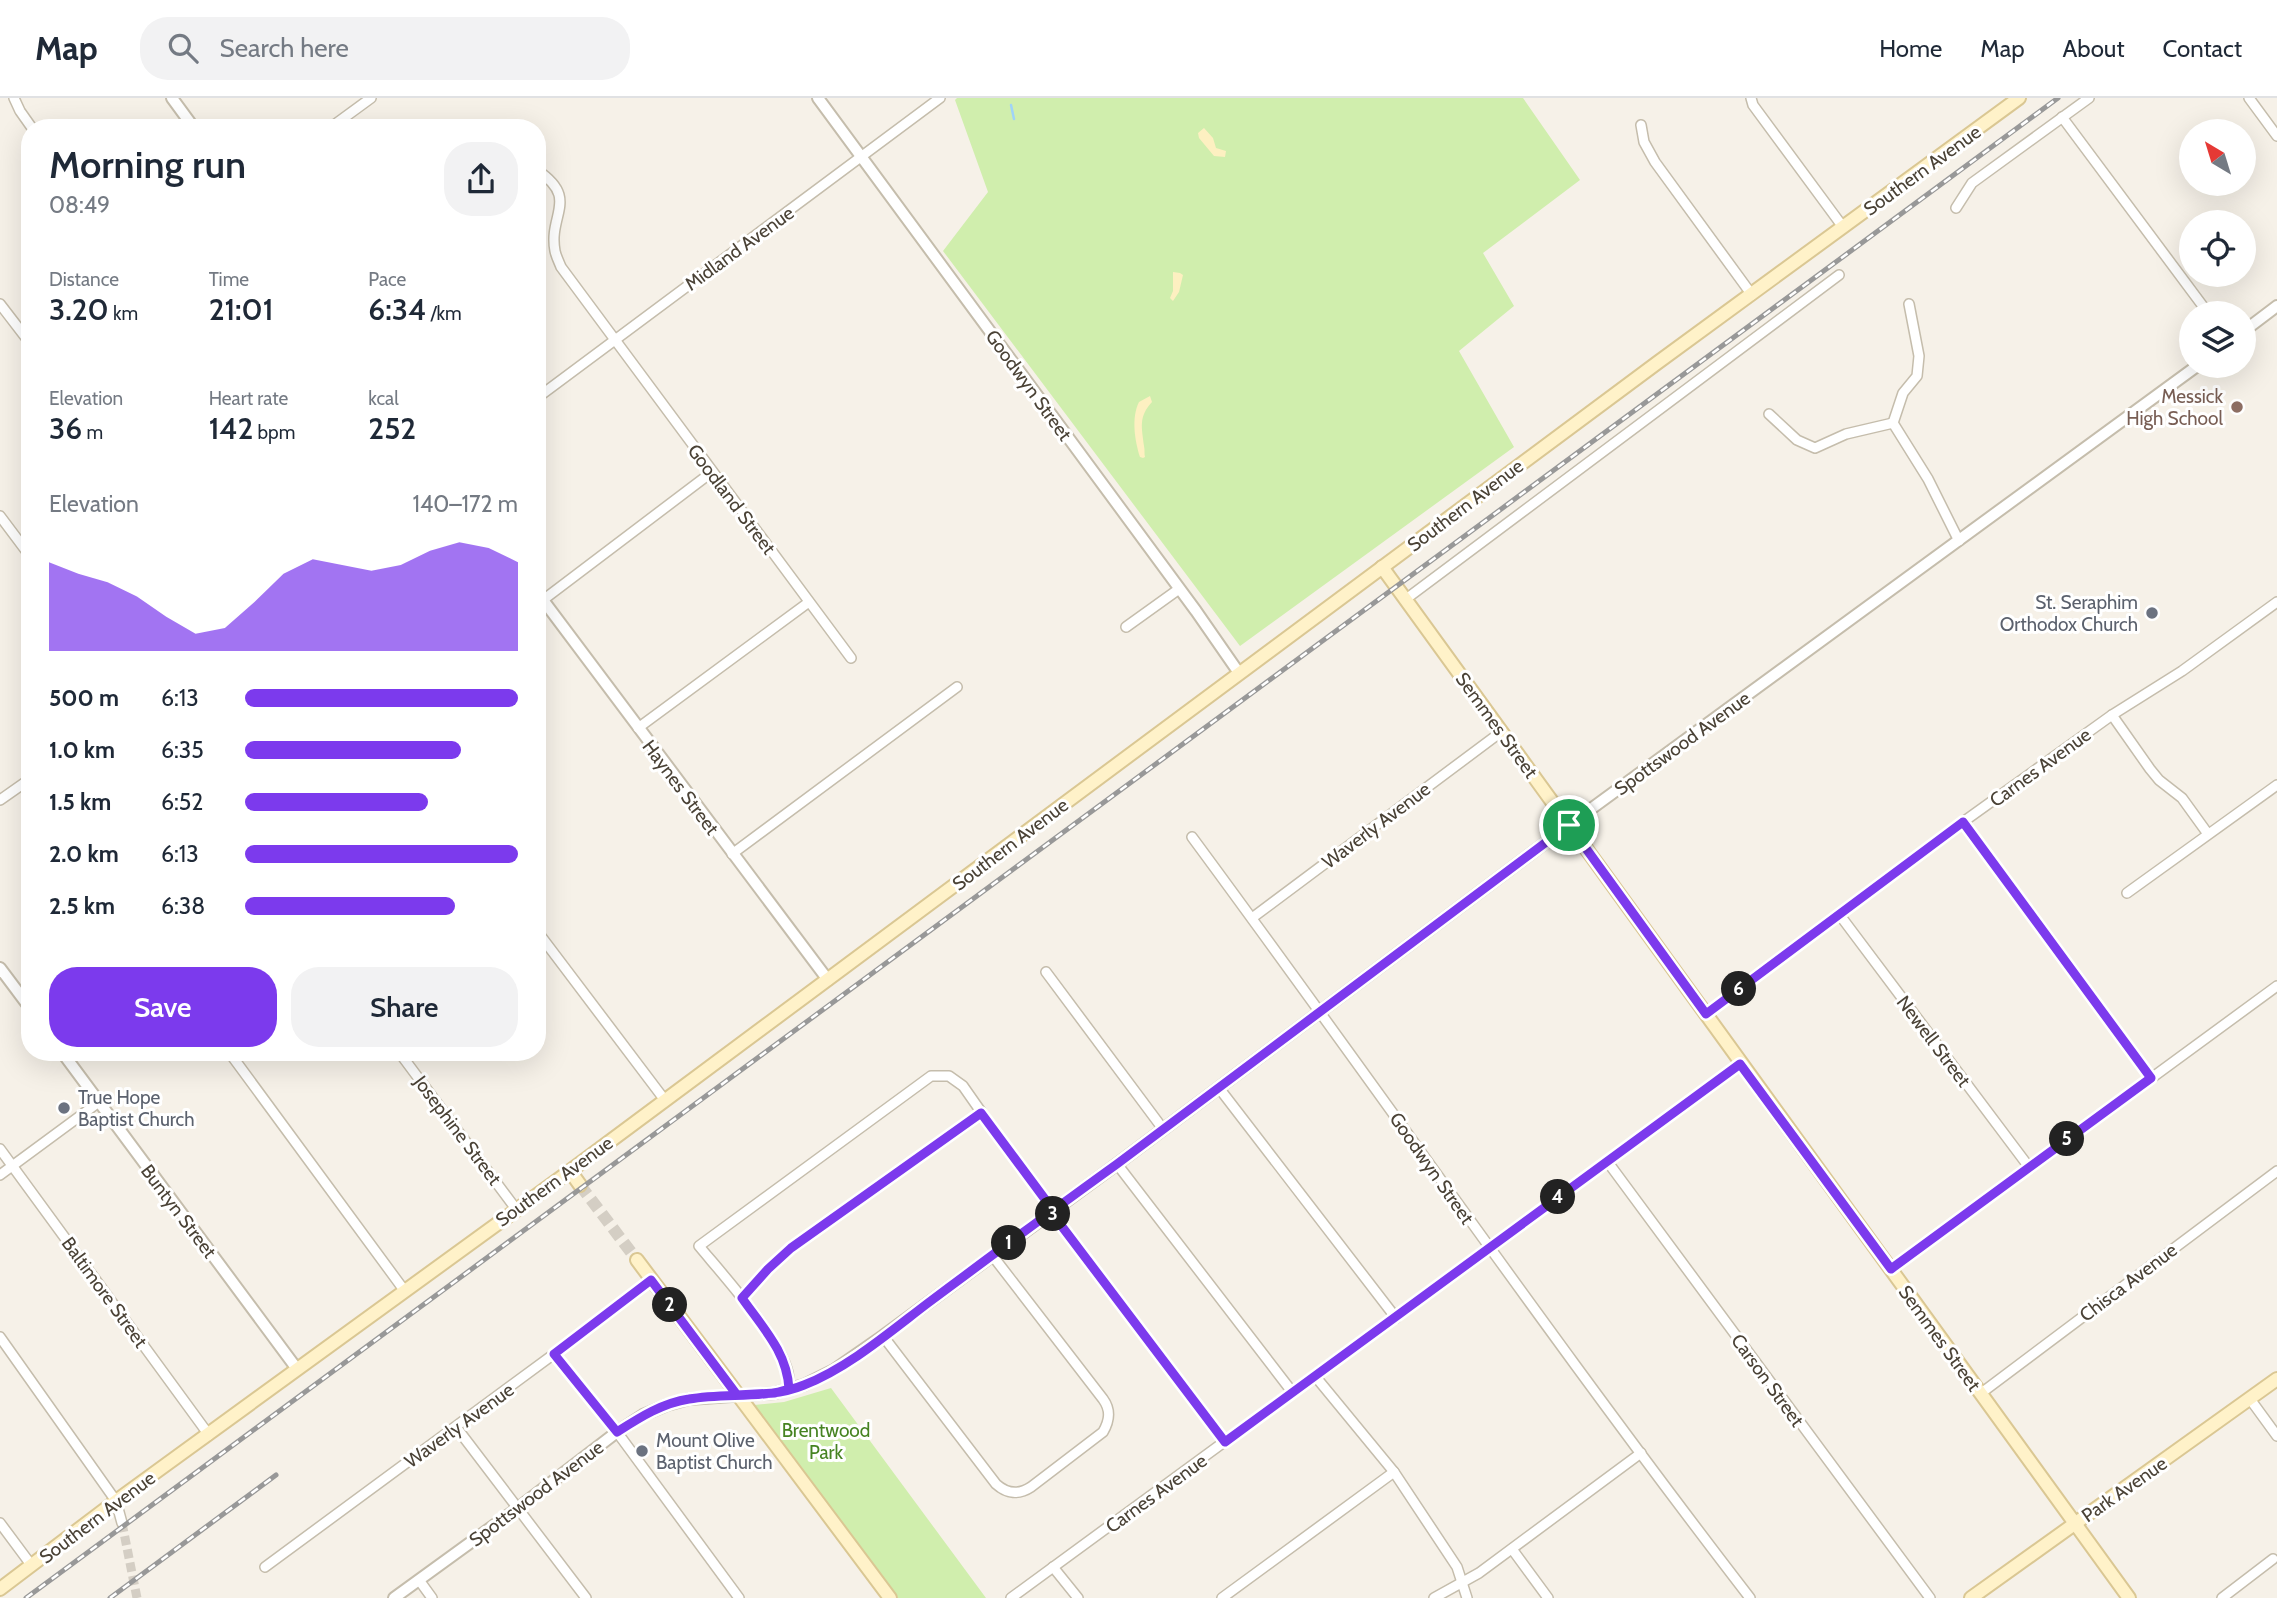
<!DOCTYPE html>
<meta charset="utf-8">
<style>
:root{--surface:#fff;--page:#f2f2f3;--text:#1f2937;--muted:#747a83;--line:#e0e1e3;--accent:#7c3aed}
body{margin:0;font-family:Cabin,sans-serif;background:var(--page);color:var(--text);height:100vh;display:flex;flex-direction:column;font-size:26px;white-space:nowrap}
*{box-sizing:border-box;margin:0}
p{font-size:23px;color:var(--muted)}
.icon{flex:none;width:38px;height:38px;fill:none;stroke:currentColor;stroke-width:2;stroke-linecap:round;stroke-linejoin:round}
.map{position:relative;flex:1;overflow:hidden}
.panel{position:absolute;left:21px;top:21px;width:525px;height:942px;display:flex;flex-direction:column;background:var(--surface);border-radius:28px;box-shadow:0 7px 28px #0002}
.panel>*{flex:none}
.needle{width:46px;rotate:322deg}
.fabs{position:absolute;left:2179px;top:21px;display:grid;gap:14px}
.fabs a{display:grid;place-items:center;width:77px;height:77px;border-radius:50%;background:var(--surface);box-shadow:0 7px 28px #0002;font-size:35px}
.pin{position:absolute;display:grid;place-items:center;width:60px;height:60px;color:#fff;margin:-30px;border:4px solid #fff;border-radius:50%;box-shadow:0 2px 7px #0007}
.km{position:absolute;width:35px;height:35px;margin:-18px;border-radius:50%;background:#222;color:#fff;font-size:19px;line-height:35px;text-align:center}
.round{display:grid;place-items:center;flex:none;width:74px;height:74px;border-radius:28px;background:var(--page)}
.overview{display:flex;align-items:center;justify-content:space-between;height:119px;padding:0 28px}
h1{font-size:38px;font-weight:600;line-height:52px}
.stats{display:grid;grid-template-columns:repeat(3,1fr);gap:10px;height:119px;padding:7px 28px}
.stats div{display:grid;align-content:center}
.stats b{font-size:30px;font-weight:600}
.stats small{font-size:19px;font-weight:400}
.stats p{font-size:19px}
.chart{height:196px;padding:14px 28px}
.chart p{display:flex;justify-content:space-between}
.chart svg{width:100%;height:126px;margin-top:7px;fill:var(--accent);opacity:.7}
.action{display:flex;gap:14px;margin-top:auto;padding:14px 28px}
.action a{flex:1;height:80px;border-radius:28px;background:var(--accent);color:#fff;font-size:28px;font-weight:600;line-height:80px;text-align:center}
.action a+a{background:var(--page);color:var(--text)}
ul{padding:0 28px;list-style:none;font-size:23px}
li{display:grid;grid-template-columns:112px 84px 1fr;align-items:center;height:52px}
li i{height:18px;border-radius:9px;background:var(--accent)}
header{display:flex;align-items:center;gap:42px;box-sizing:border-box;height:98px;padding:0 35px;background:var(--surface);border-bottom:2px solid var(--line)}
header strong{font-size:33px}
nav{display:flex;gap:38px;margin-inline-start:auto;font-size:24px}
.search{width:490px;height:63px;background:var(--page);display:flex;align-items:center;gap:18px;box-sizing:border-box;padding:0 24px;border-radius:28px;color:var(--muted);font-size:26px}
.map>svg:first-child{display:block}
.green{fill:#d0eead}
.sand{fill:#fdf0c1}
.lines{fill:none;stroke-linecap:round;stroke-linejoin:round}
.stream{stroke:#9fd3f8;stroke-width:2.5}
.minor-tunnel{stroke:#d4cec4;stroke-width:9;stroke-dasharray:9 4.5;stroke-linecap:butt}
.secondary-tunnel{stroke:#d4cec4;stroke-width:12;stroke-dasharray:12 6;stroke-linecap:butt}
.minor-casing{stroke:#c5bdac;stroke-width:12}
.tertiary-casing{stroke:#c5bdac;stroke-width:14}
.secondary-casing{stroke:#dac793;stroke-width:16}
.minor{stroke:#fff;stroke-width:9}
.tertiary{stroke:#fff;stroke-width:10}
.secondary{stroke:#fff2c9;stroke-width:12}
.rail-casing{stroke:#989898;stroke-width:5}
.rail{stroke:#fff;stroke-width:2.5;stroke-dasharray:8;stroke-linecap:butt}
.route-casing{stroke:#fff;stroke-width:14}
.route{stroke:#7c3aed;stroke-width:9}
.education-dot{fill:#8d6e63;stroke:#fff;stroke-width:2.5}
.worship-dot{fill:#6b7280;stroke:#fff;stroke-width:2.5}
.labels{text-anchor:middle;stroke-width:6;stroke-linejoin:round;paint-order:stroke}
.street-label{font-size:19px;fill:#4a4236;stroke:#fff}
.education-label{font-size:19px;fill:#785e54;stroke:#fff;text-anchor:end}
.worship-label{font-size:19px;fill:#5b616d;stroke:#fff;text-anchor:start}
.park-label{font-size:19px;fill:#468322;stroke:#fff}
</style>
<header>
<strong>Map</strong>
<div class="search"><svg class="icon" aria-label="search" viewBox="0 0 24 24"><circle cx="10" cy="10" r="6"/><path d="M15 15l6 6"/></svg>Search here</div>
<nav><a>Home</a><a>Map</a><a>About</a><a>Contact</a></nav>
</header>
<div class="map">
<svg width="2277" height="1500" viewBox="0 0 2277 1500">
<rect width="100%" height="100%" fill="#f6f1e8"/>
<g class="green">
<polygon points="957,0 1523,0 1580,82 1483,155 1514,208 1459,253 1514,349 1240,548 943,153 988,94 955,2"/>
<polygon points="831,1290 986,1500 898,1500 754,1307 784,1304"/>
</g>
<g class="sand">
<polygon points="1204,30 1213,40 1216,50 1226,53 1225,59 1214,58 1199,40 1198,35"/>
<polygon points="1173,174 1180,175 1183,177 1179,194 1173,203 1170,200 1173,193"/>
<path d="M1150 298 1152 304C1138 319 1142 330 1144 348 1145 352 1144 356 1145 359L1143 360 1140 359C1135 343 1131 320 1139 304Z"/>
</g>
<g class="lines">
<polyline class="stream" points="1011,7 1014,21"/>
<polyline class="minor-tunnel" points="122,1425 137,1500"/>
<polyline class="secondary-tunnel" points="580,1087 637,1162"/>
<g class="minor-casing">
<g id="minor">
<polyline points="14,0 20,13 32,30"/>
<polyline points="1751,0 1753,7 1843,129"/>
<polyline points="2249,0 2277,38"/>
<polyline points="2062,19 2208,215"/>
<polyline points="1641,27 1644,44 1655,64 1752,197"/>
<polyline points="330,30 371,0"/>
<path d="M537 72C580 101 548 116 555 153 556 158 559 164 561 169L851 560"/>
<polyline points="1956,110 1972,85 2089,0"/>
<polyline points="0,206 30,245"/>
<polyline points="1909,206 1919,258 1917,278 1903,295 1893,325 1928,381 1959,443"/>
<polyline points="537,300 940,0"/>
<polyline points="1769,316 1797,342 1815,350 1846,336 1893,325"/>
<polyline points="0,418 30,458"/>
<polyline points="1406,501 1839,177"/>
<polyline points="543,502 712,374"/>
<polyline points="1126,529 1179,491"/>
<polyline points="2112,617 2150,671 2159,682 2182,700 2208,736"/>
<polyline points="638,630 809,504"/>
<polyline points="0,702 30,681"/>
<polyline points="1963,724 2151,980"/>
<path d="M1192 739C1379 992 1558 1251 1750 1500"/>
<polyline points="732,756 957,589"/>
<polyline points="2127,795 2277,687"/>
<polyline points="1839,816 2029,1069"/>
<polyline points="1252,820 1501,634"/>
<polyline points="537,833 664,1001"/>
<polyline points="1046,874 1163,1031"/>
<polyline points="1706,916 1963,724 2112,617 2182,573 2277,504"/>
<polyline points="229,954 404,1192"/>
<polyline points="399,954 516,1111"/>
<polyline points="1219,990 1396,1220"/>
<polyline points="0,1051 209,1337"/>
<polyline points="1607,1063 1930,1500"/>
<polyline points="1117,1066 1293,1295"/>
<polyline points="0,1077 99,1004"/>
<polyline points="1051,1114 1225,1344"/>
<polyline points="1891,1171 2277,888"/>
<polyline points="742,1200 768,1171 791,1150 981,1015"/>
<path d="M883 1238 996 1386C1007 1396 1019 1397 1031 1389L1103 1334C1110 1322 1111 1312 1103 1301L992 1157"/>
<polyline points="0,1239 116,1403 122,1425"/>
<polyline points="554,1256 617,1334 739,1500"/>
<polyline points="1315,1278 1394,1374 1457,1469 1467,1500"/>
<path d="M789 1291C789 1286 789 1280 788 1275 781 1241 723 1177 699 1148L931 978H949L963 988 1005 1048 1053 1112"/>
<polyline points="1980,1296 2277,1073"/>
<polyline points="2250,1301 2277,1338"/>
<polyline points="456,1329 586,1500"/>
<polyline points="0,1425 32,1468"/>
<polyline points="1512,1451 1548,1500"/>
<polyline points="265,1469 554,1256 651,1182"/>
<polyline points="1053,1469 1078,1500"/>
<polyline points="419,1482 432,1500"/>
<polyline points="1011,1500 1740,966"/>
<polyline points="1222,1500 1394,1374"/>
<polyline points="1434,1500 1479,1475 1641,1355"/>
<polyline points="2222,1500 2273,1461"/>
</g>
</g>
<g class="tertiary-casing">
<g id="tertiary">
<polyline points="172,0 194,30"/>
<polyline points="818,0 1196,513 1239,575"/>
<polyline points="2244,233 2277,208"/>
<polyline points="537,494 828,882"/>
<polyline points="0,870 30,910"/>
<polyline points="62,954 297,1271"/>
<polyline points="394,1500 518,1410 617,1334 643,1317 667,1307 689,1301 775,1295 804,1287 834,1272 883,1238 1117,1066 1569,727 2197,268"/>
</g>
</g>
<g class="secondary-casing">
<g id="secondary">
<polyline points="1382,469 2129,1500"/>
<polyline points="570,1073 580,1087"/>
<polyline points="637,1162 890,1500"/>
<polyline points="0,1491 116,1403 570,1073 1657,265 2019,0"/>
<polyline points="1971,1500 2277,1281"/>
</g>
</g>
<use href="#minor" class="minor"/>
<use href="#tertiary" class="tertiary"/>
<use href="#secondary" class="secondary"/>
<g class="rail-casing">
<g id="rail">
<polyline points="26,1500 2058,0"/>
<polyline points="110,1500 276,1377"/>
</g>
</g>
<use href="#rail" class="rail"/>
</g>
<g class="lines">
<g class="route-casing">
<path id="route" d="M1569 727 1117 1066C1053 1112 991 1158 928 1205 891 1233 848 1270 804 1287 768 1302 727 1294 689 1301 662 1305 639 1320 617 1334L554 1256 651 1182 737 1297 775 1295 789 1291C787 1254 763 1230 742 1200L768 1171 791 1150 981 1015 1053 1112 1051 1114 1225 1344 1740 966 1891 1171 2151 980 1963 724 1706 916 1569 727"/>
</g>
<use href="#route" class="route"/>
</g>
<circle class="education-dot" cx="2237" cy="309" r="7"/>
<g class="worship-dot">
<circle cx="2152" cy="515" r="7"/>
<circle cx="64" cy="1010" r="7"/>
<circle cx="642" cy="1353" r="7"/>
</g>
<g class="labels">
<g class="street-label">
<text transform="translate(1922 72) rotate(-36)" y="7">Southern Avenue</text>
<text transform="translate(739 150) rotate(-36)" y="7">Midland Avenue</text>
<text transform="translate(1029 287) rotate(54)" y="7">Goodwyn Street</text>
<text transform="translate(732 401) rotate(53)" y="7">Goodland Street</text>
<text transform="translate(1465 407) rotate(-37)" y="7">Southern Avenue</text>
<text transform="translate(1497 627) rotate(54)" y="7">Semmes Street</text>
<text transform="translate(1682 645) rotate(-36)" y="7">Spottswood Avenue</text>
<text transform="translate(2040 669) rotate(-36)" y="7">Carnes Avenue</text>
<text transform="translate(681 689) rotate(53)" y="7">Haynes Street</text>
<text transform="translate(1376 727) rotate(-37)" y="7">Waverly Avenue</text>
<text transform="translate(1010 746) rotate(-37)" y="7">Southern Avenue</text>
<text transform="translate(1934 943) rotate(53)" y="7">Newell Street</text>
<text transform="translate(458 1032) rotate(53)" y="7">Josephine Street</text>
<text transform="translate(1432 1070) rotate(55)" y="7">Goodwyn Street</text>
<text transform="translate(554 1083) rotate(-36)" y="7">Southern Avenue</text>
<text transform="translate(179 1113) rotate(53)" y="7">Buntyn Street</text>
<text transform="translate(2128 1184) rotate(-37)" y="7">Chisca Avenue</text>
<text transform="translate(105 1194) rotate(54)" y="7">Baltimore Street</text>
<text transform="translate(1940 1240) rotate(54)" y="7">Semmes Street</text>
<text transform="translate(1768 1282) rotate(54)" y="7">Carson Street</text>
<text transform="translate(459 1327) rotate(-36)" y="7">Waverly Avenue</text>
<text transform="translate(2124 1391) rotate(-35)" y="7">Park Avenue</text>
<text transform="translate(536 1395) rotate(-37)" y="7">Spottswood Avenue</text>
<text transform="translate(1156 1395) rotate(-36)" y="7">Carnes Avenue</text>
<text transform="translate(97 1419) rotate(-37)" y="7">Southern Avenue</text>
</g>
<g class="education-label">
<text x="2223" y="305">Messick<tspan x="2223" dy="22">High School</tspan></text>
</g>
<g class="worship-label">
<text x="2138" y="511" text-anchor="end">St. Seraphim<tspan x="2138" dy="22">Orthodox Church</tspan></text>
<text x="78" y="1006">True Hope<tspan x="78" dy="22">Baptist Church</tspan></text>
<text x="656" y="1349">Mount Olive<tspan x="656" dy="22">Baptist Church</tspan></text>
</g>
<g class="park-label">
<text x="826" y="1339">Brentwood<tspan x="826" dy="22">Park</tspan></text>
</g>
</g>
</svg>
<div class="fabs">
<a><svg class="needle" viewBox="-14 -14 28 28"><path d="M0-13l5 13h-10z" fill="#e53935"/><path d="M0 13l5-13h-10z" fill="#747a83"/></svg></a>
<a><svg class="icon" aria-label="locate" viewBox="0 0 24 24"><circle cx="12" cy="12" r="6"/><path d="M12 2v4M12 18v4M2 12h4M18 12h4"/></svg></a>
<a><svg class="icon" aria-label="layers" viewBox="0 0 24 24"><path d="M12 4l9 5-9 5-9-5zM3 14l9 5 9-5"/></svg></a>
</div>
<div class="pin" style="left:1569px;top:727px;background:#1e9e55"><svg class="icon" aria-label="arrive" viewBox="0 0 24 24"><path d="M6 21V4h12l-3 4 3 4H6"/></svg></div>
<b class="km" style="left:1009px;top:1145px">1</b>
<b class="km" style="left:670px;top:1207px">2</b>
<b class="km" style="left:1053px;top:1116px">3</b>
<b class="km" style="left:1558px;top:1099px">4</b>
<b class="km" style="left:2067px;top:1041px">5</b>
<b class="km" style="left:1739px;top:891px">6</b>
<section class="panel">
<div class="overview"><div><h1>Morning run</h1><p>08:49</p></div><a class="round"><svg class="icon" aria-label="share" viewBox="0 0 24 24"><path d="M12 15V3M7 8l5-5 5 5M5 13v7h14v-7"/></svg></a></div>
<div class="stats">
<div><p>Distance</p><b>3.20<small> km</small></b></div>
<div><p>Time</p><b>21:01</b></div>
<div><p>Pace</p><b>6:34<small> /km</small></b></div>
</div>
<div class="stats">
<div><p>Elevation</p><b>36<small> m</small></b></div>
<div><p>Heart rate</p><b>142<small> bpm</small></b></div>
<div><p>kcal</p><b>252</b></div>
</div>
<div class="chart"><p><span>Elevation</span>140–172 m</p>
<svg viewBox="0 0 160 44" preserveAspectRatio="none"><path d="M0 44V13L10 17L20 20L30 25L40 32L50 38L60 36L70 27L80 17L90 12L100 14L110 16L120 14L130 9L140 6L150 8L160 13V44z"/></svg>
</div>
<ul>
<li><b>500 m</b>6:13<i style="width:100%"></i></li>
<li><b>1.0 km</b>6:35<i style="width:79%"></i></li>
<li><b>1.5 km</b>6:52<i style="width:67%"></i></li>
<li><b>2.0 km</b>6:13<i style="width:100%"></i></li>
<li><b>2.5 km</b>6:38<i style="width:77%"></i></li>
</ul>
<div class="action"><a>Save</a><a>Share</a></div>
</section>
</div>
